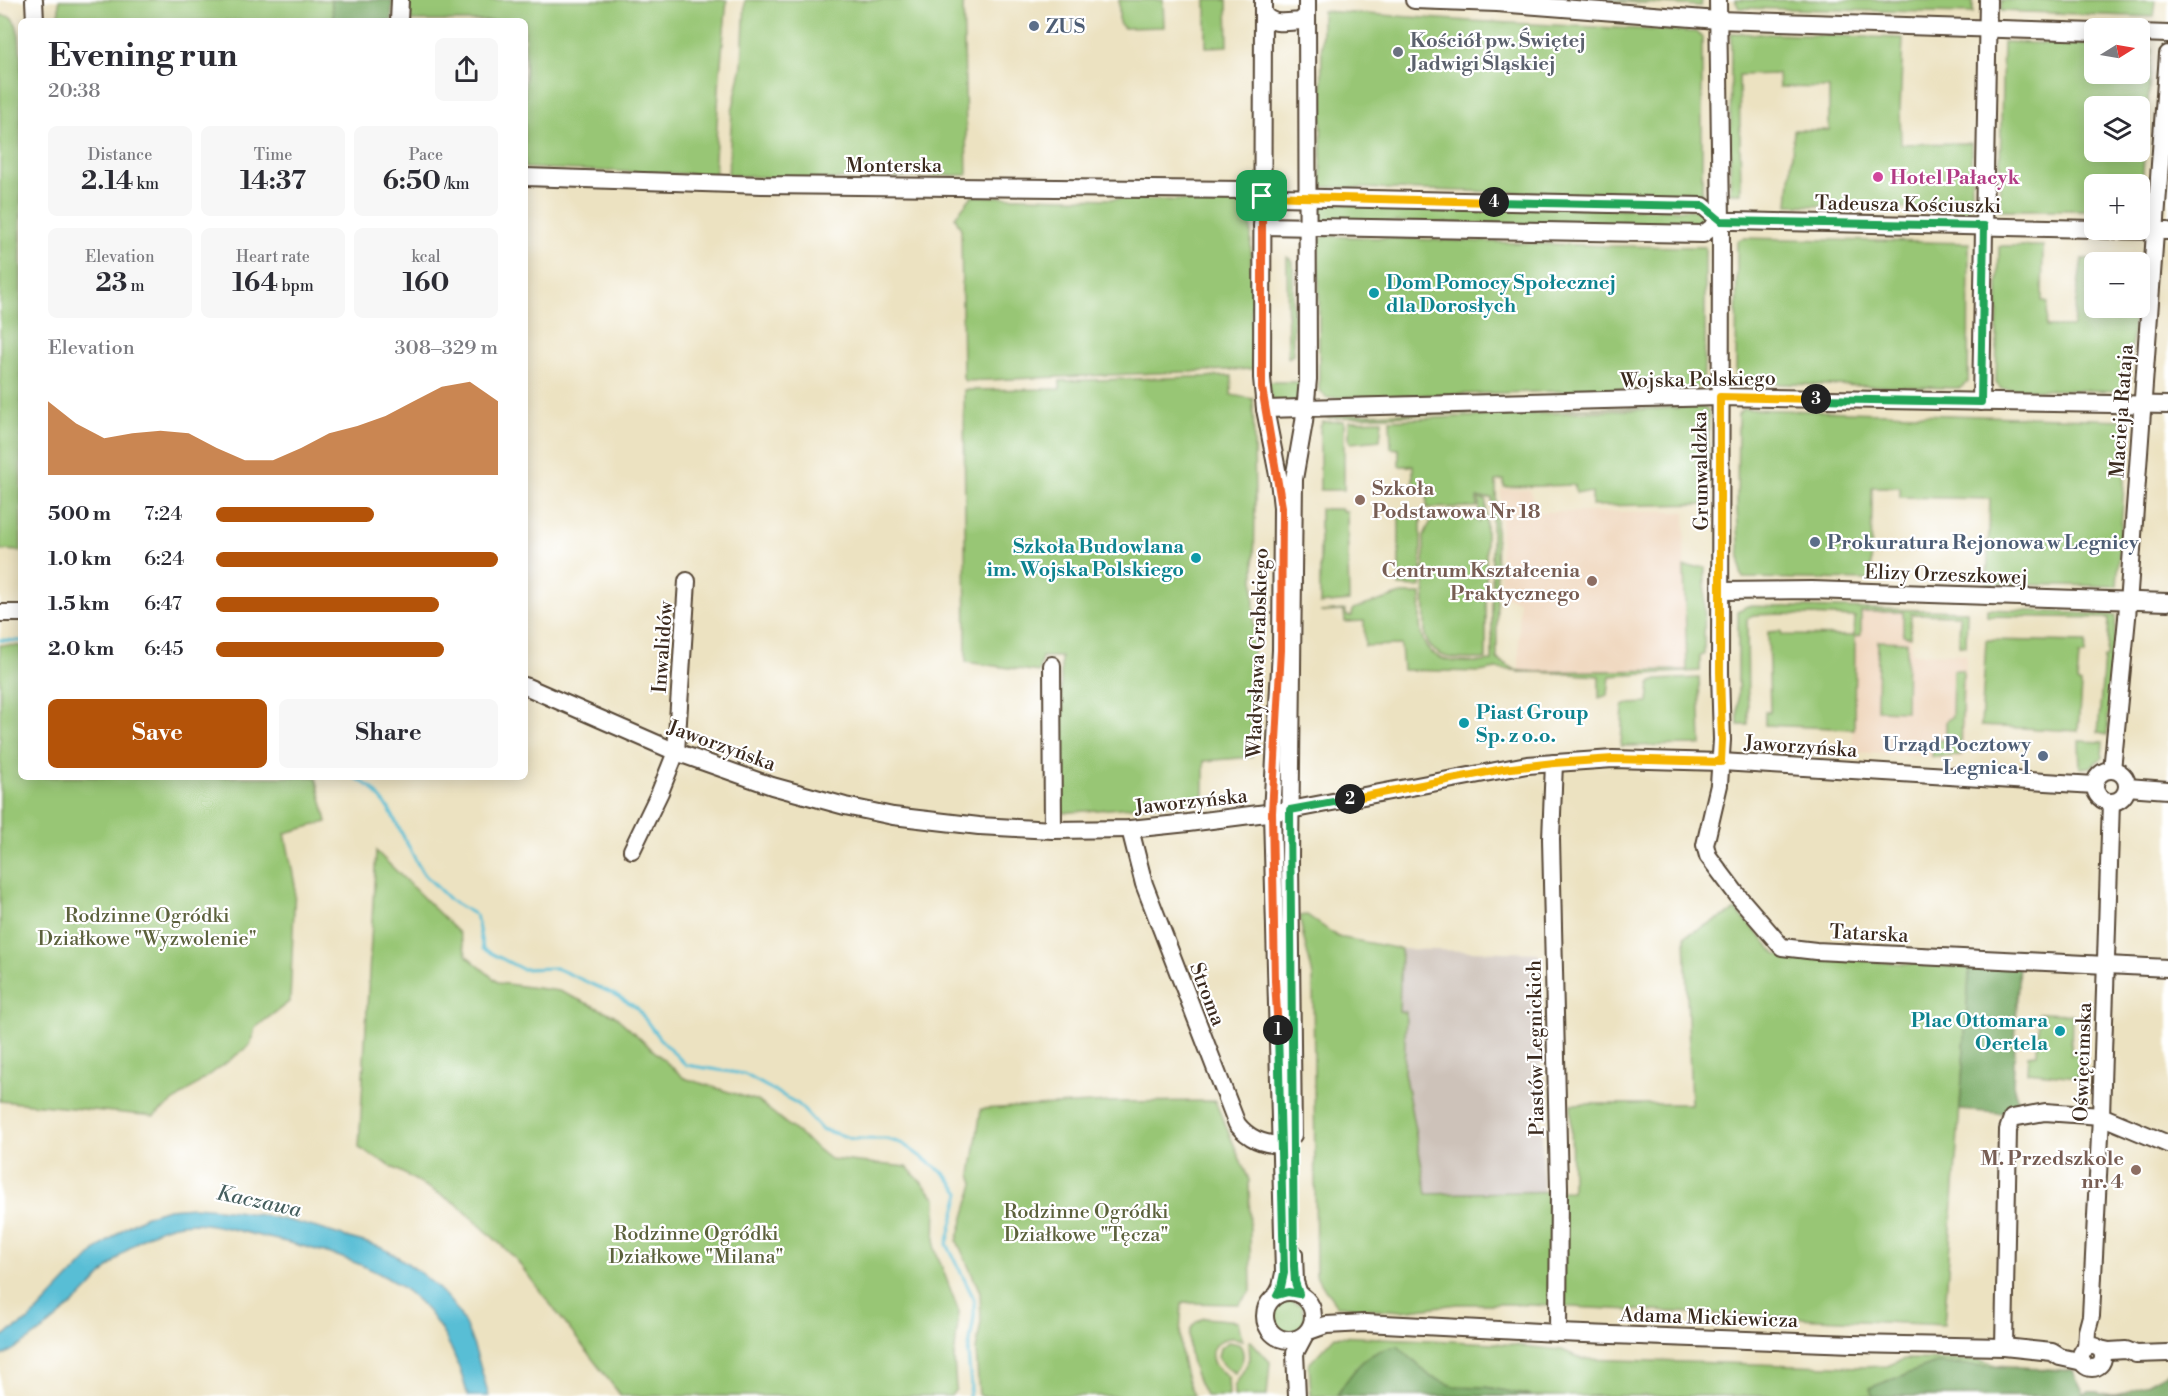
<!DOCTYPE html>
<meta charset="utf-8">
<style>
:root{--surface:#fff;--page:#f7f7f7;--text:#2b2b33;--muted:#7c7c81;--accent:#b45309}
body{margin:0;font-family:"Libre Bodoni",serif;background:var(--page);color:var(--text);height:100vh;display:flex;flex-direction:column;font-size:22px;white-space:nowrap}
*{box-sizing:border-box;margin:0}
p{font-size:20px;color:var(--muted)}
.icon{flex:none;width:33px;height:33px;fill:none;stroke:currentColor;stroke-width:2;stroke-linecap:round;stroke-linejoin:round}
.map{position:relative;flex:1;overflow:hidden}
.drawer{position:absolute;left:18px;top:18px;width:510px;height:762px;display:flex;flex-direction:column;background:var(--surface);border-radius:9px;box-shadow:0 3px 15px #0003}
.drawer>*{flex:none}
.needle{width:39px;rotate:79deg}
.tools{position:absolute;left:2084px;top:18px;display:grid;gap:12px}
.tools a{display:grid;place-items:center;width:66px;height:66px;border-radius:9px;background:var(--surface);box-shadow:0 3px 15px #0003;font-size:30px}
.pin{position:absolute;display:grid;place-items:center;width:51px;height:51px;color:#fff;margin:-26px;border-radius:12px;box-shadow:0 3px 9px #0006}
.km{position:absolute;width:30px;height:30px;margin:-15px;border-radius:50%;background:#222;color:#fff;font-size:16px;line-height:30px;text-align:center}
.round{display:grid;place-items:center;flex:none;width:63px;height:63px;border-radius:9px;background:var(--page)}
.headline{display:flex;align-items:center;justify-content:space-between;height:102px;padding:0 30px}
h1{font-size:33px;font-weight:700;line-height:45px}
.stats{display:grid;grid-template-columns:repeat(3,1fr);gap:9px;height:102px;padding:6px 30px}
.stats div{display:grid;align-content:center;border-radius:9px;background:var(--page);text-align:center}
.stats b{font-size:26px;font-weight:700}
.stats small{font-size:16px;font-weight:400}
.stats p{font-size:16px}
.chart{height:168px;padding:12px 30px}
.chart p{display:flex;justify-content:space-between}
.chart svg{width:100%;height:108px;margin-top:6px;fill:var(--accent);opacity:.7}
.cta{display:flex;gap:12px;margin-top:auto;padding:12px 30px}
.cta a{flex:1;height:69px;border-radius:9px;background:var(--accent);color:#fff;font-size:24px;font-weight:700;line-height:69px;text-align:center}
.cta a+a{background:var(--page);color:var(--text)}
ul{padding:0 30px;list-style:none;font-size:20px}
li{display:grid;grid-template-columns:96px 72px 1fr;align-items:center;height:45px}
li i{height:15px;border-radius:8px;background:var(--accent)}
.map>svg:first-child{display:block}
.built{fill:#efd6bc}
.industrial{fill:#cdc2b9}
.green{fill:#98c674;stroke:#6a7849;stroke-width:1.5;fill-rule:evenodd}
.forest{fill:#7aab66;stroke:#5a6a42;stroke-width:1.5}
.water{fill:#58bed5;stroke:#4a747a;stroke-width:1.5}
.lines{fill:none;stroke-linecap:round;stroke-linejoin:round}
.stream{stroke:#58bed5;stroke-width:3}
.minor-casing{stroke:#564636;stroke-width:20}
.minor{stroke:#fff;stroke-width:16}
.split-1-casing{stroke:#fff;stroke-width:12}
.split-2-casing{stroke:#fff;stroke-width:12}
.split-3-casing{stroke:#fff;stroke-width:12}
.split-4-casing{stroke:#fff;stroke-width:12}
.split-5-casing{stroke:#fff;stroke-width:12}
.split-1{stroke:#f0652b;stroke-width:8}
.split-2{stroke:#22a559;stroke-width:8}
.split-3{stroke:#f5b400;stroke-width:8}
.split-4{stroke:#22a559;stroke-width:8}
.split-5{stroke:#f5b400;stroke-width:8}
.service-dot{fill:#5c6f8a;stroke:#fff;stroke-width:2}
.worship-dot{fill:#6b7280;stroke:#fff;stroke-width:2}
.hotel-dot{fill:#d1479c;stroke:#fff;stroke-width:2}
.culture-dot{fill:#0f9aa8;stroke:#fff;stroke-width:2}
.education-dot{fill:#8d6e63;stroke:#fff;stroke-width:2}
.labels{text-anchor:middle;stroke-width:4.5;stroke-linejoin:round;paint-order:stroke}
.service-label{font-size:20px;font-weight:bold;fill:#4e5e75;stroke:#fff;text-anchor:start}
.worship-label{font-size:20px;font-weight:bold;fill:#5b616d;stroke:#fff;text-anchor:start}
.street-label{font-size:20px;fill:#3b2a1e;stroke:#fff}
.hotel-label{font-size:20px;font-weight:bold;fill:#b23c85;stroke:#fff;text-anchor:start}
.culture-label{font-size:20px;font-weight:bold;fill:#0d838f;stroke:#fff;text-anchor:start}
.education-label{font-size:20px;font-weight:bold;fill:#785e54;stroke:#fff;text-anchor:end}
.park-label{font-size:20px;fill:#5c613c;stroke:#fff}
.water-label{font-size:21px;font-style:italic;fill:#455e5e;stroke:#fff}
</style>
<div class="map">
<svg width="2168" height="1396" viewBox="0 0 2168 1396">
<rect width="100%" height="100%" fill="#fff"/>
<filter id="ink" filterUnits="userSpaceOnUse"><feTurbulence type="fractalNoise" baseFrequency=".0167" numOctaves="2"/><feDisplacementMap in="SourceGraphic" scale="12" xChannelSelector="R" yChannelSelector="G"/><feConvolveMatrix kernelMatrix="1 2 1 2 8 2 1 2 1" color-interpolation-filters="sRGB"/></filter>
<filter id="wash" filterUnits="userSpaceOnUse"><feTurbulence type="fractalNoise" baseFrequency=".008" numOctaves="4" result="noise"/><feDisplacementMap in="SourceGraphic" scale="24" xChannelSelector="R" yChannelSelector="G"/><feGaussianBlur stdDeviation="1.35" result="paint"/><feColorMatrix in="noise" values="0 0 0 0 0 0 0 0 0 0 0 0 0 0 0 0 0 1.4 0 .05"/><feComposite in="paint" operator="in"/></filter>
<g filter="url(#wash)">
<rect width="100%" height="100%" fill="#ece2c1"/>
<g class="built">
<polygon points="1501,489 1530,490 1538,512 1685,512 1684,567 1688,671 1519,672 1519,601 1500,595"/>
<polygon points="1860,610 1911,612 1910,639 1912,653 1966,654 1963,759 1853,752 1851,635 1858,634"/>
</g>
<polygon class="industrial" points="1401,949 1539,953 1543,1192 1426,1194 1404,1072 1406,1013 1399,1012"/>
<g class="green">
<polygon points="59,0 331,0 334,21 59,21"/>
<polygon points="407,0 727,0 720,73 715,158 716,175 525,168 525,21 407,21"/>
<polygon points="745,0 963,0 967,175 811,180 728,175 732,112 742,65"/>
<polygon points="1119,0 1163,0 1164,27 1124,28 1119,23"/>
<polygon points="1206,0 1227,0 1228,46 1206,47"/>
<polygon points="1586,0 1702,0 1701,6"/>
<polygon points="1735,0 1973,0 1973,13 1739,8"/>
<polygon points="2001,0 2155,0 2153,17 2001,11"/>
<polygon points="1322,11 1470,21 1697,32 1702,38 1702,194 1565,194 1321,187"/>
<polygon points="0,15 11,17 16,24 19,35 21,58 21,551 0,550"/>
<polygon points="1731,33 1903,38 1900,110 1901,144 1971,143 1972,205 1967,210 1788,205 1794,130 1829,130 1829,88 1779,87 1778,74 1739,75 1741,193 1730,193"/>
<path d="M2003 42 2094 45V74H2139V47L2152 48 2140 211 2139 184H2094V210H1999ZM2094 106H2139V152H2094Z"/>
<polygon points="972,196 1251,202 1251,290 1255,290 1255,306 1251,306 1253,369 965,381 963,378 961,229 955,217"/>
<polygon points="1319,203 1705,210 1704,229 1320,220"/>
<polygon points="1325,236 1606,246 1705,247 1705,338 1703,387 1326,398 1319,389 1319,240"/>
<polygon points="1743,238 1969,243 1968,382 1960,388 1741,383 1736,378 1737,241"/>
<polygon points="2002,246 2043,246 2042,301 2048,303 2046,327 2073,327 2082,259 2137,260 2136,262 2094,262 2094,308 2134,308 2129,391 2001,389 1996,383 1999,247"/>
<polygon points="1287,257 1293,261 1293,355 1288,358"/>
<polygon points="1232,376 1231,395 1253,399 1255,499 1252,757 1204,761 1204,801 1061,813 1061,657 1042,657 1039,672 966,662 964,390 1060,389 1060,381"/>
<path d="M1267 382H1302L1299 399C1292 403 1278 403 1272 399Z"/>
<polygon points="1702,405 1327,418 1326,415"/>
<path d="M1701 407 1708 410 1709 417 1707 504 1592 506V493L1576 492 1575 485 1504 487V480L1496 481 1497 659 1519 672 1687 670 1684 567H1705L1704 655 1700 656V671L1610 676 1608 695 1599 698V676L1496 669 1480 672 1403 670 1401 645 1365 646 1364 621 1345 622 1344 611 1320 612 1345 610 1347 616H1352L1353 609 1402 594H1421C1421 608 1418 624 1422 637 1431 667 1468 663 1492 661V498H1477V507L1427 508V484L1413 485V466H1399V449L1391 448 1390 420Z"/>
<polygon points="1743,409 2124,420 2128,426 2117,586 1987,584 1990,499 1900,497 1900,487 1872,487 1871,580 1743,578 1741,574 1737,510 1738,414"/>
<polygon points="1382,420 1380,440 1351,443 1349,441 1349,421"/>
<polygon points="1344,421 1344,490 1320,490 1320,427 1323,422"/>
<path d="M1479 499 1486 500V659C1462 659 1434 663 1425 636L1424 537C1432 508 1458 504 1479 522Z"/>
<polygon points="1320,509 1342,509 1342,511 1347,511 1349,601 1320,604"/>
<polygon points="1402,516 1419,516 1421,519 1421,587 1399,586 1399,518"/>
<polygon points="1747,606 1967,611 1966,646 1959,645 1960,615 1911,614 1910,637 1903,635 1903,612 1861,612 1861,635 1855,637 1854,729 1765,725 1765,712 1770,712 1768,632 1781,631 1782,635 1854,636 1855,617 1781,614 1753,615 1747,619 1748,725 1738,725 1738,611"/>
<polygon points="1987,609 2116,615 2107,735 2098,733 2104,657 2107,657 2109,618 1987,616"/>
<polygon points="1986,640 2086,642 2085,655 2079,655 2077,682 2081,684 2078,731 1981,726"/>
<polygon points="1878,641 1907,642 1906,711 1877,710"/>
<polygon points="0,645 21,646 21,777 316,777 327,822 285,833 295,885 290,1001 255,1028 250,1045 154,1116 0,1101"/>
<polygon points="1953,670 1963,670 1961,756 1932,757 1933,740 1946,740 1946,721 1952,716"/>
<polygon points="1699,678 1701,745 1621,746 1623,706 1628,704 1648,703 1650,683 1657,680"/>
<polygon points="2079,741 2103,742 2102,757 2091,767 2080,768"/>
<polygon points="376,851 459,933 467,956 499,983 559,991 614,1015 684,1078 758,1101 830,1159 907,1167 936,1198 935,1249 959,1312 954,1358 956,1389 951,1396 621,1396 514,1257 457,1204 359,1148"/>
<path d="M1736 910 1777 955 1970 968 1944 1325 1509 1304H1458L1402 1311 1337 1306 1317 1278 1316 1274 1313 977C1309 954 1302 939 1300 916L1307 915 1338 937 1401 949 1399 1012H1406L1404 1072 1427 1194 1572 1191 1571 1104H1691L1685 936Z"/>
<polygon points="2039,1013 2072,1014 2071,1055 2079,1054 2078,1077 2027,1072 2028,1055 2037,1054"/>
<path d="M1215 1101 1249 1180 1251 1291 1239 1304 1182 1303C1179 1339 1178 1362 1194 1396H979L976 1350 981 1322 980 1292 957 1241 974 1184 971 1175 981 1109 1110 1102Z"/>
<polygon points="1289,1299 1296,1304 1301,1304 1303,1314 1307,1318 1303,1322 1299,1332 1295,1330 1287,1335 1283,1330 1275,1328 1276,1323 1272,1316 1277,1309 1277,1304 1286,1303"/>
<path d="M1205 1318 1238 1321 1242 1340C1226 1333 1205 1344 1214 1364 1217 1370 1224 1372 1228 1377L1229 1396H1206C1195 1379 1174 1325 1205 1318Z"/>
<path d="M1335 1336 1495 1343 1562 1350 1582 1359 1862 1367 1887 1366 1904 1359 1978 1360 1996 1365 2073 1371 2084 1394C2097 1388 2103 1396 2116 1395 2134 1392 2152 1381 2168 1372V1396H1311L1309 1364Z"/>
<polygon points="1251,1341 1270,1362 1267,1396 1234,1396 1234,1387 1250,1359 1249,1342"/>
<path d="M1228 1342 1239 1344C1247 1354 1242 1364 1235 1373L1224 1366 1218 1358 1220 1348Z"/>
</g>
<g class="forest">
<polygon points="331,0 392,0 392,21 334,21"/>
<polygon points="1970,959 2019,961 2013,1085 2020,1108 2000,1113 1960,1110"/>
<path d="M1398 1346 1431 1377 1454 1386 1486 1387 1533 1396H1336C1354 1370 1364 1351 1398 1346Z"/>
<path d="M1936 1363 2073 1371 2084 1394C2097 1388 2103 1396 2115 1395 2134 1392 2152 1381 2168 1372V1396H1873L1869 1388Z"/>
</g>
<path class="water" d="M193 1207C248 1210 297 1220 349 1238 361 1241 373 1244 384 1249 410 1263 440 1286 457 1310 471 1330 482 1372 489 1396H468C457 1356 441 1318 408 1292 366 1259 311 1248 260 1236 238 1231 216 1224 194 1223 179 1223 163 1227 150 1234 121 1249 103 1276 80 1298 55 1321 30 1342 0 1357V1338L29 1320 95 1251 126 1227 146 1216 168 1209Z"/>
<g class="lines">
<g class="stream">
<polyline points="0,640 21,641"/>
<polyline points="354,777 372,788 389,809 422,872 451,901 476,915 483,949 522,969 556,968 616,995 637,1008 659,1038 686,1065 744,1074 798,1104 821,1129 853,1139 887,1139 903,1144 945,1174 960,1193 947,1244 974,1299 974,1317 968,1354 971,1386 969,1396"/>
</g>
</g>
</g>
<g filter="url(#ink)">
<g class="lines">
<g class="minor-casing">
<g id="minor">
<polyline points="34,0 35,21"/>
<polyline points="1263,0 1262,378 1265,409 1279,480 1282,507 1281,650 1272,813 1284,1273 1281,1287 1277,1295"/>
<polyline points="1414,0 1497,3 1718,20 2094,32"/>
<polyline points="1718,0 1721,221 1720,673 1722,740 1719,785 1705,845 1708,856 1738,896 1782,947 1816,951 2168,968"/>
<path d="M1263 12C1269 26 1287 22 1300 21L1307 15"/>
<polyline points="399,21 400,0"/>
<polyline points="2139,33 2168,34"/>
<polyline points="525,177 762,185 1244,190 1262,196 1278,197 1703,206 1721,221"/>
<polyline points="1262,226 1703,234 1721,221 1735,221 2094,229"/>
<polyline points="2101,230 2168,231"/>
<polyline points="1981,402 1988,0"/>
<polyline points="1265,409 1720,397 2168,405"/>
<polyline points="1722,591 1812,590 2168,602"/>
<polyline points="0,613 21,613"/>
<polyline points="1052,665 1053,830"/>
<polyline points="525,686 676,752 772,786 845,806 893,816 979,826 1053,830 1130,829 1188,823 1290,810 1527,765 1613,759 1721,762 2095,785"/>
<polyline points="1554,763 1551,839 1559,1188 1558,1333"/>
<circle cx="2111" cy="786" r="16"/>
<polyline points="2112,770 2127,618 2168,54"/>
<polyline points="2127,787 2168,790"/>
<path d="M1130 829 1144 884 1237 1124C1249 1139 1262 1144 1282 1145"/>
<polyline points="632,850 660,792 676,752 687,581"/>
<polyline points="1293,1135 1290,859 1294,479 1304,422 1308,379 1307,0"/>
<polyline points="1294,1254 1295,1282 1299,1294"/>
<circle cx="1289" cy="1316" r="24"/>
<polyline points="1309,1331 1326,1325 1365,1323 1558,1333 1853,1344 2004,1347 2052,1352 2060,1357 2083,1362"/>
<circle cx="2092" cy="1357" r="11"/>
<polyline points="2004,1347 2008,1130 2012,1118 2045,1112 2101,1116 2168,1144"/>
<polyline points="2086,1348 2087,1331 2091,1316 2101,1116 2111,802"/>
<polyline points="2100,1349 2109,1351 2126,1350 2136,1354 2168,1353"/>
<polyline points="1297,1396 1295,1353 1304,1336"/>
</g>
</g>
<use href="#minor" class="minor"/>
</g>
</g>
<g class="lines" filter="url(#ink)">
<g class="split-1-casing">
<polyline id="split-1" points="1262,196 1262,388 1282,507 1281,650 1272,813 1275,981 1278,1030"/>
</g>
<g class="split-2-casing">
<polyline id="split-2" points="1278,1030 1284,1273 1281,1287 1277,1295 1288,1292 1299,1294 1295,1282 1294,1266 1290,810 1350,799"/>
</g>
<g class="split-3-casing">
<polyline id="split-3" points="1350,799 1503,769 1554,763 1613,759 1721,762 1722,740 1720,672 1720,397 1816,399"/>
</g>
<g class="split-4-casing">
<polyline id="split-4" points="1494,202 1703,206 1721,221 1984,226 1981,402 1816,399"/>
</g>
<g class="split-5-casing">
<polyline id="split-5" points="1262,196 1494,202"/>
</g>
<use href="#split-1" class="split-1"/>
<use href="#split-2" class="split-2"/>
<use href="#split-3" class="split-3"/>
<use href="#split-4" class="split-4"/>
<use href="#split-5" class="split-5"/>
</g>
<g class="service-dot">
<circle cx="1034" cy="26" r="6"/>
<circle cx="1815" cy="542" r="6"/>
<circle cx="2043" cy="756" r="6"/>
</g>
<circle class="worship-dot" cx="1398" cy="52" r="6"/>
<circle class="hotel-dot" cx="1878" cy="177" r="6"/>
<g class="culture-dot">
<circle cx="1374" cy="293" r="6"/>
<circle cx="1196" cy="558" r="6"/>
<circle cx="1464" cy="723" r="6"/>
<circle cx="2060" cy="1031" r="6"/>
</g>
<g class="education-dot">
<circle cx="1360" cy="500" r="6"/>
<circle cx="1592" cy="581" r="6"/>
<circle cx="2136" cy="1170" r="6"/>
</g>
<g class="labels">
<g class="service-label">
<text x="1046" y="33">ZUS</text>
<text x="1827" y="549">Prokuratura Rejonowa w Legnicy</text>
<text x="2031" y="751" text-anchor="end">Urząd Pocztowy<tspan x="2031" dy="23">Legnica 1</tspan></text>
</g>
<g class="worship-label">
<text x="1410" y="47">Kościół pw. Świętej<tspan x="1410" dy="23">Jadwigi Śląskiej</tspan></text>
</g>
<g class="street-label">
<text x="894" y="172">Monterska</text>
<text transform="translate(1908 204) rotate(1)" y="7">Tadeusza Kościuszki</text>
<text transform="translate(1698 379) rotate(-1)" y="7">Wojska Polskiego</text>
<text transform="translate(2121 411) rotate(-86)" y="7">Macieja Rataja</text>
<text transform="translate(1700 471) rotate(-91)" y="7">Grunwaldzka</text>
<text transform="translate(1946 574) rotate(2)" y="7">Elizy Orzeszkowej</text>
<text transform="translate(662 647) rotate(-86)" y="7">Inwalidów</text>
<text transform="translate(1257 653) rotate(-88)" y="7">Władysława Grabskiego</text>
<text transform="translate(722 745) rotate(20)" y="7">Jaworzyńska</text>
<text transform="translate(1801 746) rotate(4)" y="7">Jaworzyńska</text>
<text transform="translate(1191 801) rotate(-6)" y="7">Jaworzyńska</text>
<text transform="translate(1869 933) rotate(3)" y="7">Tatarska</text>
<text transform="translate(1208 994) rotate(69)" y="7">Stroma</text>
<text transform="translate(1535 1048) rotate(-91)" y="7">Piastów Legnickich</text>
<text transform="translate(2082 1062) rotate(-88)" y="7">Oświęcimska</text>
<text transform="translate(1709 1317) rotate(2)" y="7">Adama Mickiewicza</text>
</g>
<g class="hotel-label">
<text x="1890" y="184">Hotel Pałacyk</text>
</g>
<g class="culture-label">
<text x="1386" y="289">Dom Pomocy Społecznej<tspan x="1386" dy="23">dla Dorosłych</tspan></text>
<text x="1184" y="553" text-anchor="end">Szkoła Budowlana<tspan x="1184" dy="23">im. Wojska Polskiego</tspan></text>
<text x="1476" y="719">Piast Group<tspan x="1476" dy="23">Sp. z o.o.</tspan></text>
<text x="2048" y="1027" text-anchor="end">Plac Ottomara<tspan x="2048" dy="23">Oertela</tspan></text>
</g>
<g class="education-label">
<text x="1372" y="495" text-anchor="start">Szkoła<tspan x="1372" dy="23">Podstawowa Nr 18</tspan></text>
<text x="1580" y="577">Centrum Kształcenia<tspan x="1580" dy="23">Praktycznego</tspan></text>
<text x="2124" y="1165">M. Przedszkole<tspan x="2124" dy="23">nr. 4</tspan></text>
</g>
<g class="park-label">
<text x="147" y="922">Rodzinne Ogródki<tspan x="147" dy="23">Działkowe "Wyzwolenie"</tspan></text>
<text x="1086" y="1218">Rodzinne Ogródki<tspan x="1086" dy="23">Działkowe "Tęcza"</tspan></text>
<text x="696" y="1240">Rodzinne Ogródki<tspan x="696" dy="23">Działkowe "Milana"</tspan></text>
</g>
<g class="water-label">
<text transform="translate(259 1201) rotate(12)" y="7">Kaczawa</text>
</g>
</g>
</svg>
<div class="tools">
<a><svg class="needle" viewBox="-14 -14 28 28"><path d="M0-13l5 13h-10z" fill="#e53935"/><path d="M0 13l5-13h-10z" fill="#7c7c81"/></svg></a>
<a><svg class="icon" aria-label="layers" viewBox="0 0 24 24"><path d="M12 4l9 5-9 5-9-5zM3 14l9 5 9-5"/></svg></a>
<a>+</a>
<a>−</a>
</div>
<div class="pin" style="left:1262px;top:196px;background:#1e9e55"><svg class="icon" aria-label="arrive" viewBox="0 0 24 24"><path d="M6 21V4h12l-3 4 3 4H6"/></svg></div>
<b class="km" style="left:1278px;top:1030px">1</b>
<b class="km" style="left:1350px;top:799px">2</b>
<b class="km" style="left:1816px;top:399px">3</b>
<b class="km" style="left:1494px;top:202px">4</b>
<section class="drawer">
<div class="headline"><div><h1>Evening run</h1><p>20:38</p></div><a class="round"><svg class="icon" aria-label="share" viewBox="0 0 24 24"><path d="M12 15V3M7 8l5-5 5 5M5 13v7h14v-7"/></svg></a></div>
<div class="stats">
<div><p>Distance</p><b>2.14<small> km</small></b></div>
<div><p>Time</p><b>14:37</b></div>
<div><p>Pace</p><b>6:50<small> /km</small></b></div>
</div>
<div class="stats">
<div><p>Elevation</p><b>23<small> m</small></b></div>
<div><p>Heart rate</p><b>164<small> bpm</small></b></div>
<div><p>kcal</p><b>160</b></div>
</div>
<div class="chart"><p><span>Elevation</span>308–329 m</p>
<svg viewBox="0 0 160 44" preserveAspectRatio="none"><path d="M0 44V14L10 23L20 29L30 27L40 26L50 27L60 33L70 38L80 38L90 33L100 27L110 24L120 20L130 14L140 8L150 6L160 14V44z"/></svg>
</div>
<ul>
<li><b>500 m</b>7:24<i style="width:56%"></i></li>
<li><b>1.0 km</b>6:24<i style="width:100%"></i></li>
<li><b>1.5 km</b>6:47<i style="width:79%"></i></li>
<li><b>2.0 km</b>6:45<i style="width:81%"></i></li>
</ul>
<div class="cta"><a>Save</a><a>Share</a></div>
</section>
</div>
